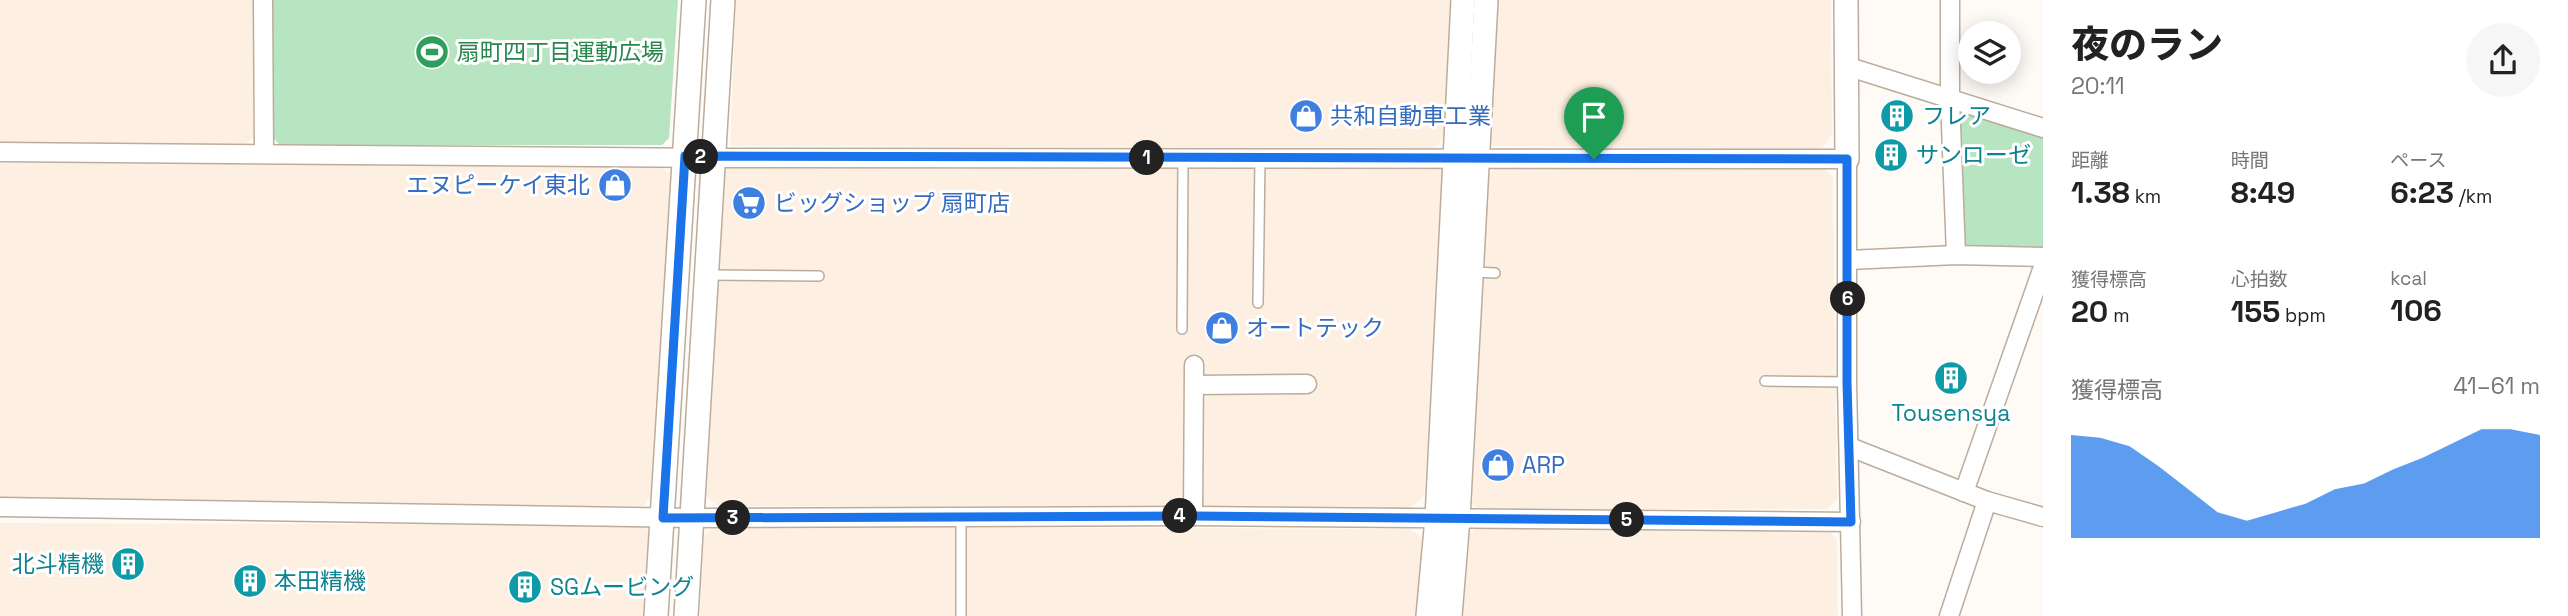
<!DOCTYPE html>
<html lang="ja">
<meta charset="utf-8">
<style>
:root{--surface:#fff;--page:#f6f6f6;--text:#222;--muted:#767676;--accent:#1a73e8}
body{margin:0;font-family:"Space Grotesk","Noto Sans JP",sans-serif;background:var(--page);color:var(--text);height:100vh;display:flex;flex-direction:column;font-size:26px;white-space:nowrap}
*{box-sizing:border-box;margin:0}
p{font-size:23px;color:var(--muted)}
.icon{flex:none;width:38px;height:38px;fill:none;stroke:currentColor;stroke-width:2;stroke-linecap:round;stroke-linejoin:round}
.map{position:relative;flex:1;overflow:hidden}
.details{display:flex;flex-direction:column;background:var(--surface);width:525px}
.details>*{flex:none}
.fabs{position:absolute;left:1958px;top:21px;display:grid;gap:14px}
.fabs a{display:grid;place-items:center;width:63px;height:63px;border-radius:50%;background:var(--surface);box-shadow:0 4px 18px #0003;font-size:35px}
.pin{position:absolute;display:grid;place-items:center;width:60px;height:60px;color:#fff;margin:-72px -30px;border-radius:50% 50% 50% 0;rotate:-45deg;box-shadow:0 0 7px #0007}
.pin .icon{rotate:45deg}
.km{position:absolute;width:35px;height:35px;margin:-18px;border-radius:50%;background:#222;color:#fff;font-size:19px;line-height:35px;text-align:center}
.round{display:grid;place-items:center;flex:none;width:74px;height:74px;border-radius:37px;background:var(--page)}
.head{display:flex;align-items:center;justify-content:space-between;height:119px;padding:0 28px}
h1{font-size:38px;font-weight:800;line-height:52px}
.metrics{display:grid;grid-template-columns:repeat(3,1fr);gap:10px;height:119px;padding:7px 28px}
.metrics div{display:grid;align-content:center}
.metrics b{font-size:30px;font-weight:800}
.metrics small{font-size:19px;font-weight:400}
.metrics p{font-size:19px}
.chart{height:196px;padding:14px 28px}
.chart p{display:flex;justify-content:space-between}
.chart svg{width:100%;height:126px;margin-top:7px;fill:var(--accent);opacity:.7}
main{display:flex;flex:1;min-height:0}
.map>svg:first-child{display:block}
.built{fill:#fdf0e2}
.green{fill:#b8e5c1}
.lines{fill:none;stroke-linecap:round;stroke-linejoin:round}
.service-casing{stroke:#bcac9c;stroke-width:12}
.minor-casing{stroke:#bcac9c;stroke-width:21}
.tertiary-casing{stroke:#bcac9c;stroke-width:26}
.service{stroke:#fff;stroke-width:9}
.minor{stroke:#fff;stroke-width:18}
.tertiary{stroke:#fff;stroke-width:23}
.route-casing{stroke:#fff;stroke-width:14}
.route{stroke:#1a73e8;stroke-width:9}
.labels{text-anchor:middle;stroke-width:6;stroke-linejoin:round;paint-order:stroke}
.leisure-label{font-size:23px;fill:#27864d;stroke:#fff;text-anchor:start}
.shop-label{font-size:23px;fill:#366cbe;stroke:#fff;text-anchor:start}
.culture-label{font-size:23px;fill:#0d838f;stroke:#fff;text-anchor:start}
</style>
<main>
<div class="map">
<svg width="2043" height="616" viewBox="0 0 2043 616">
<rect width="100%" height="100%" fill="#fefbf7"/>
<g class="built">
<polygon points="0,0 253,0 253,138 243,146 0,145"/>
<polygon points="736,0 1450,0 1444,139 1433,148 730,146"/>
<polygon points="1495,0 1831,0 1832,134 1821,150 1490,146"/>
<polygon points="0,163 657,165 673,175 654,492 643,506 0,504"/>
<polygon points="1439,165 1446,172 1424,496 1410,508 718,506 705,496 719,168"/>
<polygon points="1496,167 1824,168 1833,177 1837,499 1828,509 1478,509 1467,501 1486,177"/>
<polygon points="0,523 643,525 653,536 648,616 0,616"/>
<polygon points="715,526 1411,529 1422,538 1418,616 700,616 704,536"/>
<polygon points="1478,527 1827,528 1837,540 1838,616 1461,616 1464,538"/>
</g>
<g class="green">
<polygon points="270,0 678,0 669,138 662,145 280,145 271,136"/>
<polygon points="1950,99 2043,128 2043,257 1956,255"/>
</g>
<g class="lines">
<g class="service-casing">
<g id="service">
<polyline points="1594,159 1595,97"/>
<polyline points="1474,272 1495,273"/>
<polyline points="709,275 819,276"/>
<polyline points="1258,303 1260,159"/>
<polyline points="1182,329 1183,158"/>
<polyline points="1765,381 1847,382"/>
<polyline points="961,616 961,517"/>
</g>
</g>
<g class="minor-casing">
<g id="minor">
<polyline points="263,0 264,153"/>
<polyline points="1950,0 1950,99 1956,255"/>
<polyline points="1846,66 2043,128"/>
<polyline points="0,152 715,158 1847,159 1847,382 1852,616"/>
<polyline points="1849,260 1956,255 2043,257"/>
<polyline points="1194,385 1307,384"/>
<polyline points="1850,447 1987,501 2043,517"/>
<polyline points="1964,492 2043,267"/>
<polyline points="0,507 693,518 1193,516 1851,522"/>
<polyline points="1193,516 1194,365"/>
<polyline points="1949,616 1987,501"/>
</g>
</g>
<g class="tertiary-casing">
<g id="tertiary">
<polyline points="1846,0 1847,159"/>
<polyline points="656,616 694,0"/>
<polyline points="686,616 723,0"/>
<polyline points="1428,616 1437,518 1463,0"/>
<polyline points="1450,616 1458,518 1486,0"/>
</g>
</g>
<use href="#service" class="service"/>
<use href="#minor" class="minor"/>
<use href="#tertiary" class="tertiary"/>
</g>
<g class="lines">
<g class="route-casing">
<polygon id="route" points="685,156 1847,159 1847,382 1851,522 1193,516 663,518"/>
</g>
<use href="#route" class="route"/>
</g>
<defs>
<g id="stadium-disc" transform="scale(1.75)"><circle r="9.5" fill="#2e9e5b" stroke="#fff"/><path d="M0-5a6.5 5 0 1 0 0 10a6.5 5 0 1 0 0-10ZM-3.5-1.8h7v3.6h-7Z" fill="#fff"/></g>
<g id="shop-disc" transform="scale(1.75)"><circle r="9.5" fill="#3f7fe0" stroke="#fff"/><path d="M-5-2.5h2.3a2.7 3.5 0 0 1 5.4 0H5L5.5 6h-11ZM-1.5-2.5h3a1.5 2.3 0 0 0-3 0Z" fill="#fff"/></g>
<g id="building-disc" transform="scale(1.75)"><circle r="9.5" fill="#0f9aa8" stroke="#fff"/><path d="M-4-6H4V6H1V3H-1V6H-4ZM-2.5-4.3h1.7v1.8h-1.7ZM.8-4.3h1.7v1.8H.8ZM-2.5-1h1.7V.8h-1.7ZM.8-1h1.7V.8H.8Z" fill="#fff"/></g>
<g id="supermarket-disc" transform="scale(1.75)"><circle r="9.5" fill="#3f7fe0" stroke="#fff"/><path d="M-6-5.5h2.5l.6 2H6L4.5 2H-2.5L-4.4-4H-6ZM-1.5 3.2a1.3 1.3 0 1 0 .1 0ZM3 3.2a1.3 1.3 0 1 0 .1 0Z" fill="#fff"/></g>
</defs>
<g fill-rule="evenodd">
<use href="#stadium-disc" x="432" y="52"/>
<use href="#shop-disc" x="1306" y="116"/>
<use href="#building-disc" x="1897" y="116"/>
<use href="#building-disc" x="1891" y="155"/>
<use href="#shop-disc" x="615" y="185"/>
<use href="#supermarket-disc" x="749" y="203"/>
<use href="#shop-disc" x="1222" y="328"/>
<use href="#building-disc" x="1951" y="378"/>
<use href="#shop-disc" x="1498" y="465"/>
<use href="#building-disc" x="128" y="564"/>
<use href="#building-disc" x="250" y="581"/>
<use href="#building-disc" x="525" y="587"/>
</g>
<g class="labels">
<g class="leisure-label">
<text x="457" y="60">扇町四丁目運動広場</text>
</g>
<g class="shop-label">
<text x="1330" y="124">共和自動車工業</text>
<text x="590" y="193" text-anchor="end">エヌピーケイ東北</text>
<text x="774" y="211">ビッグショップ 扇町店</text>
<text x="1246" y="336">オートテック</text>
<text x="1522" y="473">ARP</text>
</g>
<g class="culture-label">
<text x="1922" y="124">フレア</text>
<text x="1916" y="163">サンローゼ</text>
<text x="1951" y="421" text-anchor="middle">Tousensya</text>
<text x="104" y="572" text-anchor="end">北斗精機</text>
<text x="274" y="589">本田精機</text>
<text x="550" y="595">SGムービング</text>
</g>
</g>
</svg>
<div class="fabs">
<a><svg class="icon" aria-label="layers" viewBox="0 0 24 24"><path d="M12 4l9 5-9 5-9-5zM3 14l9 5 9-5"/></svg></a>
</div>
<div class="pin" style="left:1594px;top:159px;background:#1e9e55"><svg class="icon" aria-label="arrive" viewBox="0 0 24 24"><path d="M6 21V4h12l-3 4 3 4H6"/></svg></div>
<b class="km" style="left:1147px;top:158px">1</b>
<b class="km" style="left:701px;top:157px">2</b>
<b class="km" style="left:733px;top:518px">3</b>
<b class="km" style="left:1180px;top:516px">4</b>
<b class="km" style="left:1627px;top:520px">5</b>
<b class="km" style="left:1848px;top:299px">6</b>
</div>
<section class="details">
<div class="head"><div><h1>夜のラン</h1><p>20:11</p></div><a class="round"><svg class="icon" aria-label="share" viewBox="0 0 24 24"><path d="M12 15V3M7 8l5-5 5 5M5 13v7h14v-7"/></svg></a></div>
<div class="metrics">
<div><p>距離</p><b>1.38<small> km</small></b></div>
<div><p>時間</p><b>8:49</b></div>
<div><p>ペース</p><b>6:23<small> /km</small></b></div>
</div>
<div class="metrics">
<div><p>獲得標高</p><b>20<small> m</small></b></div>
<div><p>心拍数</p><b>155<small> bpm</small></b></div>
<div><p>kcal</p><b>106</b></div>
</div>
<div class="chart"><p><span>獲得標高</span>41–61 m</p>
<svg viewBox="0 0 160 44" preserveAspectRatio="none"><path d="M0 44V8L10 9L20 12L30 19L40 27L50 35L60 38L70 35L80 32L90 27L100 25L110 20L120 16L130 11L140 6L150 6L160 8V44z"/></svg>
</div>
</section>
</main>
